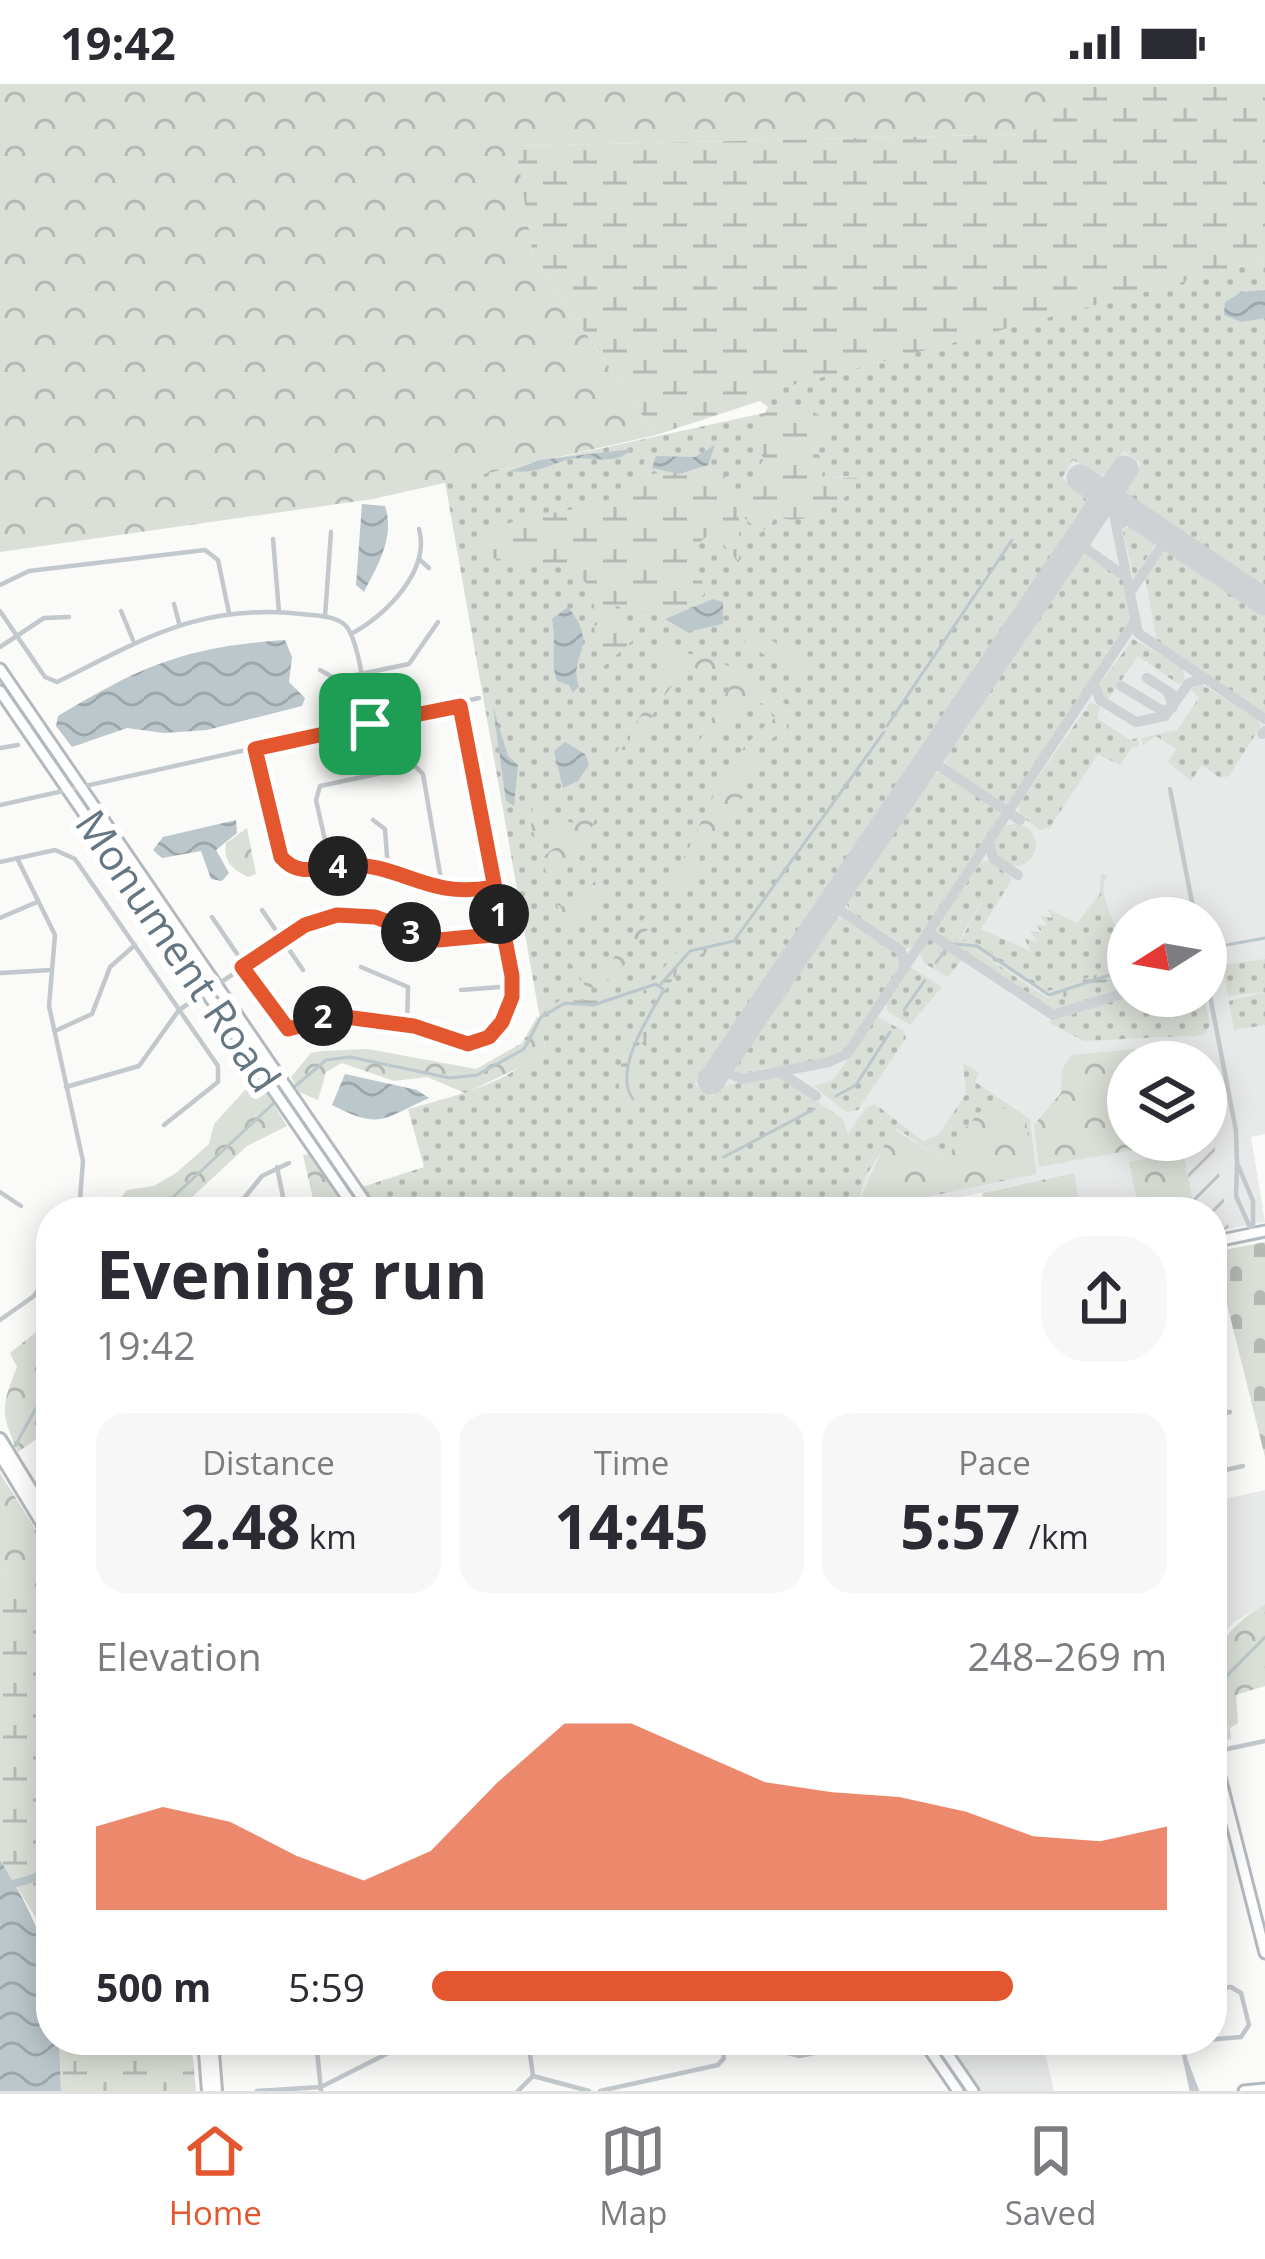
<!DOCTYPE html>
<meta charset="utf-8">
<style>
:root{--surface:#fff;--page:#f7f7f7;--text:#2b2b33;--muted:#7c7c81;--line:#e1e1e2;--accent:#e4572e}
body{margin:0;font-family:"Open Sans",sans-serif;background:var(--page);color:var(--text);height:100vh;display:flex;flex-direction:column;font-size:45px;white-space:nowrap}
*{box-sizing:border-box;margin:0}
p{font-size:39px;color:var(--muted)}
.icon{flex:none;width:66px;height:66px;fill:none;stroke:currentColor;stroke-width:2;stroke-linecap:round;stroke-linejoin:round}
.map{position:relative;flex:1;overflow:hidden}
.side{position:absolute;left:36px;top:1113px;width:1191px;height:858px;display:flex;flex-direction:column;background:var(--surface);border-radius:48px;box-shadow:0 6px 30px #0003}
.side>*{flex:none}
.needle{width:78px;rotate:259deg}
.tools{position:absolute;left:1107px;top:813px;display:grid;gap:24px}
.tools a{display:grid;place-items:center;width:120px;height:120px;border-radius:50%;background:var(--surface);box-shadow:0 6px 30px #0003;font-size:60px}
.pin{position:absolute;display:grid;place-items:center;width:102px;height:102px;color:#fff;margin:-51px;border-radius:24px;box-shadow:0 6px 18px #0006}
.km{position:absolute;width:60px;height:60px;margin:-30px;border-radius:50%;background:#222;color:#fff;font-size:33px;line-height:60px;text-align:center}
.round{display:grid;place-items:center;flex:none;width:126px;height:126px;border-radius:48px;background:var(--page)}
.overview{display:flex;align-items:center;justify-content:space-between;height:204px;padding:0 60px}
h1{font-size:66px;font-weight:700;line-height:90px}
.metrics{display:grid;grid-template-columns:repeat(3,1fr);gap:18px;height:204px;padding:12px 60px}
.metrics div{display:grid;align-content:center;border-radius:30px;background:var(--page);text-align:center}
.metrics b{font-size:60px;font-weight:700}
.metrics small{font-size:33px;font-weight:400}
.metrics p{font-size:33px}
.chart{height:336px;padding:24px 60px}
.chart p{display:flex;justify-content:space-between}
.chart svg{width:100%;height:216px;margin-top:12px;fill:var(--accent);opacity:.7}
ul{padding:0 60px;list-style:none;font-size:39px}
li{display:grid;grid-template-columns:192px 144px 1fr;align-items:center;height:90px}
li i{height:30px;border-radius:15px;background:var(--accent)}
.status{display:flex;justify-content:space-between;align-items:center;height:84px;padding:0 60px;background:var(--surface);direction:ltr}
.status svg{height:33px;fill:currentColor}
.tab-bar{display:flex;justify-content:space-around;align-items:center;height:168px;border-top:3px solid var(--line);background:var(--surface);font-size:33px;color:var(--muted)}
.tab-bar a{display:grid;justify-items:center;gap:6px}
.tab-bar .on{color:var(--accent)}
.map>svg:first-child{display:block}
.built{fill:#e8e9e9;fill-rule:evenodd}
.industrial{fill:url(#industrial-furrows)}
.grass{fill:url(#grass-dots);fill-rule:evenodd}
.forest{fill:url(#forest-crowns)}
.wetland{fill:url(#wetland-marsh)}
.cemetery{fill:url(#cemetery-stones)}
.water{fill:url(#water-waves)}
.lines{fill:none;stroke-linecap:round;stroke-linejoin:round}
.stream{stroke:#bbc7cb;stroke-width:3}
.river{stroke:#bbc7cb;stroke-width:8}
.taxiway{stroke:#ced2d4;stroke-width:10}
.runway{stroke:#ced2d4;stroke-width:27}
.secondary-casing{stroke:#b3babf;stroke-width:15}
.primary-casing{stroke:#b5babe;stroke-width:16}
.street{stroke:#c3c8cc;stroke-width:4.5}
.secondary{stroke:#fff;stroke-width:9}
.primary{stroke:#fff;stroke-width:10}
.route-casing{stroke:#fff;stroke-width:24}
.route{stroke:#e4572e;stroke-width:15}
.labels{text-anchor:middle;stroke-width:12;stroke-linejoin:round;paint-order:stroke}
.street-label{font-size:42px;fill:#657683;stroke:#fff}
</style>
<div class="status"><b>19:42</b><svg viewBox="0 0 49 12"><path d="M0 12V9h3v3zM5 12V6h3v6zM10 12V3h3v9zM15 12V0h3v12zM26 1h20v11H26zM47 4h2v5h-2z"/></svg></div>
<div class="map">
<svg width="1265" height="2007" viewBox="0 0 1265 2007">
<defs>
<pattern id="industrial-furrows" width="10" height="10" patternUnits="userSpaceOnUse" patternTransform="scale(3)"><rect width="10" height="10" fill="#e8e9e9"/><path d="M-1 1l2-2M0 10L10 0M9 11l2-2" fill="none" stroke="#c0c1c2"/></pattern>
<pattern id="grass-dots" width="8" height="8" patternUnits="userSpaceOnUse" patternTransform="scale(3)"><rect width="8" height="8" fill="#dadfd7"/><path d="M2 2h.1M6 6h.1" fill="none" stroke="#b4b9b4" stroke-width="1.8" stroke-linecap="round"/></pattern>
<pattern id="forest-crowns" width="20" height="18" patternUnits="userSpaceOnUse" patternTransform="scale(3)"><rect width="20" height="18" fill="#dadfd7"/><path d="M2 6a3 3 0 1 1 6 0M12 15a3 3 0 1 1 6 0" fill="none" stroke="#b4b9b4"/></pattern>
<pattern id="wetland-marsh" width="20" height="14" patternUnits="userSpaceOnUse" patternTransform="scale(3)"><rect width="20" height="14" fill="#dadfd7"/><path d="M1 5h8M5 5V1M11 12h8M15 12V8" fill="none" stroke="#b4b9b4"/></pattern>
<pattern id="cemetery-stones" width="16" height="16" patternUnits="userSpaceOnUse" patternTransform="scale(3)"><rect width="16" height="16" fill="#dadfd7"/><path d="M2 7V4a2 2 0 0 1 4 0v3zM10 15v-3a2 2 0 0 1 4 0v3z" fill="#b4b9b4"/></pattern>
<pattern id="water-waves" width="16" height="10" patternUnits="userSpaceOnUse" patternTransform="scale(3)"><rect width="16" height="10" fill="#bbc7cb"/><path d="M0 5q4-4 8 0t8 0" fill="none" stroke="#9ca6aa"/></pattern>
</defs>
<rect width="100%" height="100%" fill="#fafaf8"/>
<g class="built">
<path d="M1265 186V1050L1251 1053 1265 1138 1229 1145 1213 1061 1129 1078 1139 1128H1081L1073 1089 890 1128H548L769 328 766 314ZM1128 834H1206V912H1128ZM1128 978H1206V1056H1128Z"/>
<polygon points="1265,1406 1265,1520 1233,1539 1212,1566 1212,1418"/>
<polygon points="990,1956 1042,1956 1054,2007 980,2007 951,1964"/>
</g>
<polygon class="industrial" points="1214,1061 1229,1145 1212,1148 1212,1128 1195,1128 1183,1067"/>
<g class="grass">
<path d="M1265 176V206L1245 210 1224 230 1242 238 1265 234V504L1125 410 1141 379 1124 367 1105 393 1073 376 1062 394 1088 417 695 1001 713 1013 722 1002 778 992 842 1034 848 1050 866 1024 875 1020 923 1057 938 1051 966 1010 963 979 979 989 975 998 1030 1035 1036 1090 855 1128H379L362 1103 424 1083 408 1025C457 1011 508 1000 545 963L445 398 769 328 753 357 764 376 760 388 770 441 776 432C806 445 828 421 854 408L847 392 822 394 818 369 826 342 800 321 768 323 760 317 762 309ZM990 1017 1027 1090 856 1126 865 1093 896 1044 947 1078 958 1053Z"/>
<polygon points="1130,441 1156,459 1134,494 1123,447"/>
<polygon points="1166,466 1265,532 1265,631 1157,558 1145,492"/>
<polygon points="1082,469 1122,492 1132,540 1112,571 1095,561 1111,573 1013,718 1005,721 950,685 943,674"/>
<polygon points="1133,555 1183,584 1185,598 1178,600 1138,572 1109,614 1103,614 1100,600"/>
<polygon points="1198,598 1256,634 1261,642 1229,692 1220,694 1202,681 1191,697 1168,678 1176,665 1156,652 1143,661 1141,654 1177,646 1199,614 1191,606"/>
<polygon points="1090,619 1100,622 1097,634 1130,656 1138,654 1139,662 1131,664 1120,681 1098,670 1050,743 1040,746 1021,732 1018,722"/>
<polygon points="933,689 945,689 998,725 1001,735 917,860 906,865 852,830 846,819"/>
<circle cx="1015" cy="761" r="21"/>
<path d="M982 777H991L1012 795 981 845 1030 867 1025 855 1037 857 1030 847 1042 849 1035 840 1048 842 1040 832 1053 834 1046 824 1077 839 1100 810 1101 790 1107 792C1092 813 1128 853 1128 880L1049 907 979 860 961 856 982 817 977 814 934 878 957 862 971 863 1047 914 1128 890V905L1045 931 1030 922 1034 913 966 870 948 893 924 879 920 867Z"/>
<polygon points="844,833 899,871 902,878 896,891 840,972 738,990 735,983 835,834"/>
<polygon points="1265,875 1265,941 1234,946 1229,917 1265,908 1228,912 1222,881"/>
<polygon points="910,883 942,903 910,941 888,928 886,918"/>
<polygon points="1128,912 1157,912 1172,936 1178,912 1204,912 1210,941 1204,951 1084,957 1048,938"/>
<polygon points="877,933 904,947 906,954 858,1026 846,1028 814,1002 833,996"/>
</g>
<g class="forest">
<polygon points="0,0 1062,0 1033,50 517,62 533,173 656,351 373,415 0,468"/>
<polygon points="753,545 808,579 809,591 801,594 744,558"/>
<path d="M657 557C683 573 696 568 720 578 745 589 769 609 792 624L786 645 754 667V680L743 688 748 707 701 764 698 785 683 815 676 816 672 796C707 737 717 677 776 633L762 619 732 627 731 638 717 648 711 667 699 670 697 661 729 604 727 596 693 583C653 608 647 664 607 688L618 665 630 660V649L657 605Z"/>
<polygon points="595,720 599,725 580,773 548,794 531,741 533,721 541,723 544,772 557,762 553,733 576,740"/>
<path d="M247 744 256 790 248 793C232 785 223 778 226 759Z"/>
<polygon points="609,775 594,823 569,853 557,821 577,824"/>
<polygon points="644,834 650,835 649,844 624,871 625,880 598,904 586,903 569,876 572,865 599,893"/>
<polygon points="537,933 542,935 545,964 529,979 465,1009 427,993 394,997 342,979 326,988 318,1016 299,1008 291,993 311,969 323,967 368,965 476,985 522,959"/>
<polygon points="1159,963 1173,978 1128,978 1128,1056 1186,1056 1039,1083 1034,1041 1061,1009 1062,986 1071,971"/>
<polygon points="257,993 287,1042 247,1062 176,1128 110,1128 127,1106 154,1102 176,1089 209,1060 214,1040"/>
<polygon points="990,1017 1026,1037 1032,1083 1027,1090 855,1126 892,1044 947,1078 958,1052"/>
<polygon points="1183,1067 1195,1128 1139,1128 1129,1078"/>
<polygon points="309,1070 348,1128 316,1128 303,1071"/>
<polygon points="1074,1089 1081,1128 986,1128 982,1109"/>
<path d="M51 1236V1345L18 1368C0 1327 1 1324 17 1283L10 1269Z"/>
<polygon points="0,1389 51,1470 51,1541 33,1528 17,1500 0,1485"/>
<path d="M1265 1520V1602L1236 1611 1238 1639 1230 1644 1231 1655 1218 1658C1201 1594 1207 1555 1265 1520Z"/>
</g>
<g class="wetland">
<polygon points="1062,0 1265,0 1265,176 763,309 760,317 656,351 533,173 516,62 1032,50"/>
<path d="M800 321 823 333 826 342 818 369 824 381 822 393 858 394 854 408C827 421 806 445 776 432L761 449 739 429V479L719 455 706 453 696 461 694 478 706 507C683 544 647 528 611 521L604 527 641 549 603 583C590 560 597 539 593 515 587 483 545 473 519 484L514 476 477 473C488 407 629 451 645 375L649 390 720 384 731 408 740 411 764 375 753 358 768 323Z"/>
<polygon points="977,814 982,816 960,855 979,860 1049,907 1128,880 1128,890 1056,916 971,863 957,862 934,879"/>
<path d="M715 855 726 857 727 864C718 869 708 866 699 871 673 883 642 939 647 965L640 957 632 999 635 1019 623 1015C603 975 656 940 656 906L590 926 567 921 537 936 560 916H601L651 899 678 867Z"/>
<polygon points="0,1485 17,1500 33,1528 51,1541 51,1910 39,1839 0,1776"/>
<polygon points="59,1956 191,1956 196,2007 61,2007"/>
</g>
<polygon class="cemetery" points="1265,1158 1265,1373 1214,1168"/>
<g class="water">
<polygon points="1265,206 1265,234 1242,238 1224,231 1225,218 1242,208"/>
<polygon points="715,361 708,381 679,390 652,384 656,372 695,373"/>
<path d="M632 365C615 384 586 370 566 376 545 383 534 390 510 387L540 376Z"/>
<path d="M362 420 385 422C395 453 378 481 364 508L356 501Z"/>
<polygon points="713,515 723,518 723,540 687,548 665,535"/>
<path d="M568 523C601 565 568 569 579 602L573 609 569 601 557 597C550 576 557 558 552 535Z"/>
<path d="M285 556 292 573 289 598 305 614 302 622 207 646 164 649 127 644 72 663 56 642 58 632C143 581 185 563 285 556Z"/>
<polygon points="493,623 508,672 518,681 514,722 506,717"/>
<polygon points="565,658 585,670 589,681 578,697 563,704 554,667"/>
<polygon points="236,736 237,749 216,766 229,789 222,797 211,795 201,767 162,774 153,766 163,753"/>
<path d="M345 990 417 1006 429 1014C383 1035 380 1046 332 1021Z"/>
<path d="M0 1776C44 1847 51 1872 51 1956H59L61 2007H0Z"/>
</g>
<g class="lines">
<g class="stream">
<polyline points="887,642 1012,456"/>
<polyline points="954,860 977,862 1049,911 1128,885"/>
<polyline points="1210,864 1265,854"/>
<polyline points="936,879 945,866"/>
<polyline points="661,900 690,867 734,857 884,648"/>
<polyline points="904,926 925,896"/>
<path d="M293 1004 326 976 350 973 450 994 477 991 524 965 541 933 565 919 593 921 656 900 664 906C649 932 612 987 633 1015"/>
<polyline points="836,1012 856,1001 890,948"/>
<polyline points="724,1073 814,1025"/>
<polyline points="157,1128 275,1018"/>
<polyline points="15,1362 51,1297"/>
<polyline points="1212,1607 1265,1553"/>
</g>
<polyline class="river" points="0,1804 37,1793 51,1769"/>
<g class="taxiway">
<polyline points="1102,419 1114,431 1138,549 1265,635"/>
<polyline points="1117,443 1135,430"/>
<polyline points="1075,457 1126,493"/>
<polyline points="1131,507 1161,463 1178,459"/>
<polyline points="1147,594 1172,610"/>
<polyline points="1121,602 1163,627 1173,623 1168,608"/>
<polyline points="1096,604 1100,616 1136,638 1165,632 1189,599 1203,595"/>
<polyline points="1262,650 1265,647"/>
<polyline points="929,675 1020,736"/>
<polyline points="989,760 993,774 1018,791"/>
<polyline points="831,820 901,867 905,882"/>
<polyline points="929,849 1053,931 1128,908"/>
<polyline points="727,973 730,990 742,995 829,978 847,970 1135,537"/>
<polyline points="781,989 816,1012"/>
</g>
<g class="runway">
<polyline points="1080,394 1265,518"/>
<polyline points="711,997 1125,385"/>
</g>
<g class="secondary-casing">
<g id="secondary">
<polyline points="0,585 372,1128"/>
<polyline points="0,607 357,1128"/>
<polyline points="1212,1158 1265,1147"/>
<polyline points="1212,1662 1265,1869"/>
<polyline points="923,1956 958,2007"/>
<polyline points="938,1956 973,2007"/>
<polyline points="1244,2007 1265,2005"/>
</g>
</g>
<g class="primary-casing">
<g id="primary">
<polyline points="0,1355 51,1438"/>
<polyline points="0,1370 51,1454"/>
<polyline points="204,1956 208,2007"/>
<polyline points="212,1956 216,2007"/>
</g>
</g>
<g class="street">
<polyline points="273,455 279,528"/>
<polyline points="419,475 429,484"/>
<polyline points="0,501 29,487 205,466 218,476 229,529"/>
<polyline points="174,520 179,539"/>
<path d="M0 527 45 593 57 598C144 555 200 519 302 530 316 532 335 531 346 542 359 556 366 618 370 640"/>
<polyline points="121,527 133,556"/>
<polyline points="325,533 331,448"/>
<path d="M351 550C384 533 431 487 419 445"/>
<polyline points="0,563 44,534 69,533"/>
<polyline points="320,586 336,595 409,580 438,538"/>
<polyline points="0,664 18,661"/>
<path d="M256 668 278 768 289 782C312 790 332 780 355 782 412 785 429 815 492 803"/>
<polyline points="1170,705 1195,834"/>
<polyline points="0,721 479,614"/>
<polyline points="373,736 385,745 388,786"/>
<polyline points="17,774 55,851 49,922 83,1077 79,1128"/>
<polyline points="0,778 55,766 75,775 218,982 218,998 164,1041"/>
<polyline points="331,783 316,716 320,702 415,682 423,690 443,807"/>
<polyline points="262,826 303,886"/>
<polyline points="212,833 288,945 330,931 414,942 460,959 489,953 508,925 513,902 459,622"/>
<polyline points="0,834 37,818"/>
<polyline points="361,883 408,903 407,941"/>
<polyline points="0,889 51,886"/>
<polyline points="1206,891 1236,1047 1237,1079"/>
<polyline points="461,906 513,902"/>
<polyline points="55,947 92,930 110,883 135,861"/>
<polyline points="66,1003 139,982 179,926 312,838 352,829 438,856 503,850"/>
<polygon points="1237,1079 1253,1117 1253,1150 1236,1112"/>
<polyline points="277,1083 286,1128"/>
<polyline points="0,1108 21,1122"/>
<polyline points="233,1128 262,1092 289,1079"/>
<polyline points="0,1236 34,1212 51,1187"/>
<polyline points="1212,1275 1217,1274"/>
<polyline points="1212,1332 1230,1328"/>
<polyline points="1212,1389 1243,1382"/>
<polyline points="1212,1423 1219,1421"/>
<polyline points="1213,1668 1265,1657"/>
<polyline points="1212,1806 1223,1842 1212,1852"/>
<polyline points="316,1956 321,2007"/>
<polyline points="528,1956 533,1992 589,2007"/>
<polyline points="778,1956 788,1969 799,1972 880,1956"/>
<polyline points="1108,1956 1120,1963 1241,1953 1249,1941 1241,1909 1231,1903 1212,1905"/>
<polyline points="1182,1961 1192,2007"/>
<polyline points="1186,1978 1197,2007"/>
<polyline points="257,2007 321,2003 414,1956"/>
<polyline points="518,2007 533,1992"/>
<polyline points="600,2007 718,1981 724,1974 721,1956"/>
</g>
<use href="#secondary" class="secondary"/>
<use href="#primary" class="primary"/>
</g>
<g class="lines">
<g class="route-casing">
<path id="route" d="M370 640 460 622 512 892V913L502 938 489 953 468 960 414 942 338 932 288 945 242 883 305 841 337 831 375 833 438 856 503 850 493 803C426 816 402 778 343 781 319 783 299 794 281 773L255 665 370 640"/>
</g>
<use href="#route" class="route"/>
</g>
<g class="labels">
<g class="street-label">
<text transform="translate(178 867) rotate(56)" y="15">Monument Road</text>
</g>
</g>
</svg>
<div class="tools">
<a><svg class="needle" viewBox="-14 -14 28 28"><path d="M0-13l5 13h-10z" fill="#e53935"/><path d="M0 13l5-13h-10z" fill="#7c7c81"/></svg></a>
<a><svg class="icon" aria-label="layers" viewBox="0 0 24 24"><path d="M12 4l9 5-9 5-9-5zM3 14l9 5 9-5"/></svg></a>
</div>
<div class="pin" style="left:370px;top:640px;background:#1e9e55"><svg class="icon" aria-label="arrive" viewBox="0 0 24 24"><path d="M6 21V4h12l-3 4 3 4H6"/></svg></div>
<b class="km" style="left:499px;top:830px">1</b>
<b class="km" style="left:323px;top:932px">2</b>
<b class="km" style="left:411px;top:848px">3</b>
<b class="km" style="left:338px;top:782px">4</b>
<section class="side">
<div class="overview"><div><h1>Evening run</h1><p>19:42</p></div><a class="round"><svg class="icon" aria-label="share" viewBox="0 0 24 24"><path d="M12 15V3M7 8l5-5 5 5M5 13v7h14v-7"/></svg></a></div>
<div class="metrics">
<div><p>Distance</p><b>2.48<small> km</small></b></div>
<div><p>Time</p><b>14:45</b></div>
<div><p>Pace</p><b>5:57<small> /km</small></b></div>
</div>
<div class="chart"><p><span>Elevation</span>248–269 m</p>
<svg viewBox="0 0 160 44" preserveAspectRatio="none"><path d="M0 44V27L10 23L20 26L30 33L40 38L50 32L60 18L70 6L80 6L90 12L100 18L110 20L120 21L130 24L140 29L150 30L160 27V44z"/></svg>
</div>
<ul>
<li><b>500 m</b>5:59<i style="width:79%"></i></li>
</ul>
</section>
</div>
<nav class="tab-bar">
<a class="on"><svg class="icon" aria-label="home" viewBox="0 0 24 24"><path d="M3 11l9-7 9 7M6 9v11h12V9"/></svg>Home</a>
<a><svg class="icon" aria-label="map" viewBox="0 0 24 24"><path d="M3 6l6-2 6 2 6-2v14l-6 2-6-2-6 2zM9 4v14M15 6v14"/></svg>Map</a>
<a><svg class="icon" aria-label="saved" viewBox="0 0 24 24"><path d="M7 4h10v16l-5-4-5 4z"/></svg>Saved</a>
</nav>
